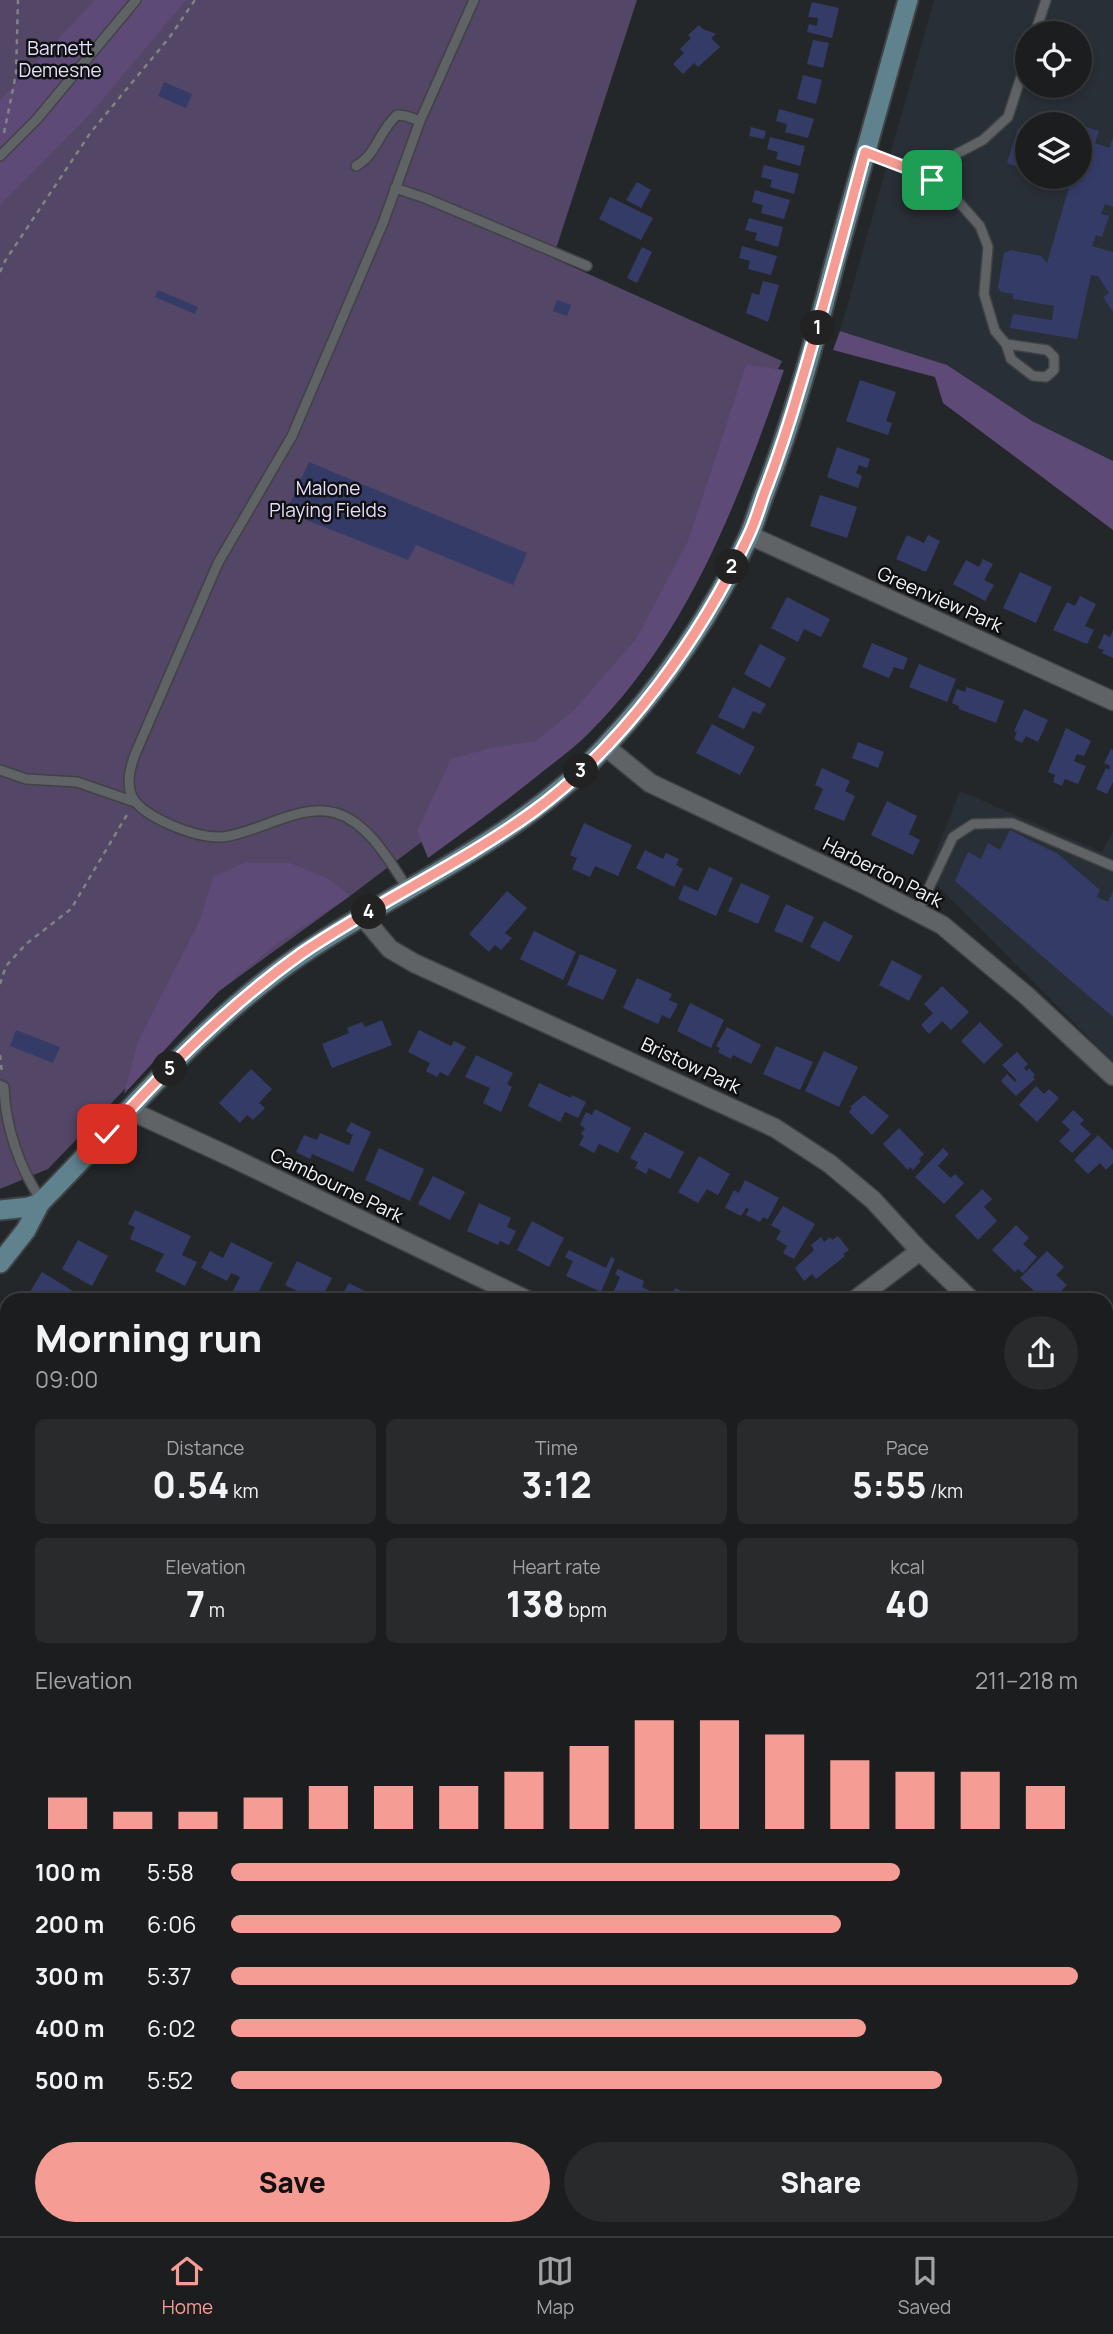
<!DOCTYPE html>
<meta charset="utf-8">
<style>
:root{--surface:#1b1d1f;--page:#282a2c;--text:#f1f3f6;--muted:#a0a2a4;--line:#393b3d;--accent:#f59c95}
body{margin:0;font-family:Manrope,sans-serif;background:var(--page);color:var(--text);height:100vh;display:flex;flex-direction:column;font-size:26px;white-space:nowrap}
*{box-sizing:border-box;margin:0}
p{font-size:23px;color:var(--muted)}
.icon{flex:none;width:38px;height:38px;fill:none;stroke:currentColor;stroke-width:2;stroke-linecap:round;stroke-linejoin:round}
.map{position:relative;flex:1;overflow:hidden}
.side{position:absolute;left:0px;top:1293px;width:1113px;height:943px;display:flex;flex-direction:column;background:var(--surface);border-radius:21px 21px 0 0;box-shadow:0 4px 10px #0003,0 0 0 2px var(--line)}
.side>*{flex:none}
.fabs{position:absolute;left:1015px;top:21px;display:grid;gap:14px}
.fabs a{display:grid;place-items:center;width:77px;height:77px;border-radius:50%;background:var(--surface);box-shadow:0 4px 10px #0003,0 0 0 2px var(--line);font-size:35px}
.pin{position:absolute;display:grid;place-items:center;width:60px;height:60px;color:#fff;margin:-30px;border-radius:14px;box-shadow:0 4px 10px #0006}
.km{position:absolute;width:35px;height:35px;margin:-18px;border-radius:50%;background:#222;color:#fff;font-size:19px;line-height:35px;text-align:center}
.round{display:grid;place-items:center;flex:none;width:74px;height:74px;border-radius:37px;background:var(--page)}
.headline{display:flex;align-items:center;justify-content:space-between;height:119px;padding:0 35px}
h1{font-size:38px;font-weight:800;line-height:52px}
.stats{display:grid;grid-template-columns:repeat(3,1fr);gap:10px;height:119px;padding:7px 35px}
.stats div{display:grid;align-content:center;border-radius:10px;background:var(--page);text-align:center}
.stats b{font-size:35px;font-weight:800}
.stats small{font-size:19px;font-weight:400}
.stats p{font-size:19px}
.chart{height:196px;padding:14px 35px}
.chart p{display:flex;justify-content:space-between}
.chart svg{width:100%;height:126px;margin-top:7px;stroke:var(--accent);stroke-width:6}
.primary-button{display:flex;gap:14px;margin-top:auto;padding:14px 35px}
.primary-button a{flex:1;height:80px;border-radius:42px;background:var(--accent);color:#111;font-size:28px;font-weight:800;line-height:80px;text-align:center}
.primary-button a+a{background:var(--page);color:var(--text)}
ul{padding:0 35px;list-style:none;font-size:23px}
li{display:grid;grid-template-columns:112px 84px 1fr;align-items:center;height:52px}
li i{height:18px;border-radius:9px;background:var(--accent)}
.tabs{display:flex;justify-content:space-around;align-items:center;height:98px;border-top:2px solid var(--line);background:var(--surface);font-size:19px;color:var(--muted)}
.tabs a{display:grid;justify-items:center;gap:4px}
.tabs .on{color:var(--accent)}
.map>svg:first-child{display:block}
.built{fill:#292f36;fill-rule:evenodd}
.green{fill:#534666}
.forest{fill:#5d4a77}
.building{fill:#353b67}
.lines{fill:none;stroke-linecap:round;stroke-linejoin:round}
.service-casing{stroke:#404244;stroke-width:12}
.minor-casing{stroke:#404244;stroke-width:21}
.secondary-casing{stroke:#404244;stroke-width:23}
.path{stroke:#808384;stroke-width:2.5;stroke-dasharray:5 5;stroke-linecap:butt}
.service{stroke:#606366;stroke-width:9}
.minor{stroke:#606366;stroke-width:18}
.secondary{stroke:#5f828e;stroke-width:19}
.route-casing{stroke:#fff;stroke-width:14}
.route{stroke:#f59c95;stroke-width:9}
.labels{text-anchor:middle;stroke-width:5;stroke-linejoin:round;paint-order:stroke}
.park-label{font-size:19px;fill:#e7dcfa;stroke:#0f1011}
.street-label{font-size:19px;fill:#f2f4f5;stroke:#0f1011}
</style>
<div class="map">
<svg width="1113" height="2236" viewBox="0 0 1113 2236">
<rect width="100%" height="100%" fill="#242729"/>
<g class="built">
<path d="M934 0H1113V461L1032 421 947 365 840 331ZM1027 33H1080V86H1027ZM1027 124H1080V177H1027Z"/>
<polygon points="960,791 1102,852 1113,831 1113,1062 927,875"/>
</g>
<g class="green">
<polygon points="0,0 637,0 553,258 782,361 620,692 350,896 218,992 48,1169 0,1189"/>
<polygon points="1106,1576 1113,1580 1113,2236 990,2236 988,2230 1106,2230"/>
</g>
<g class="forest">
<polygon points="95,0 186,0 92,112 0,205 0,100"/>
<polygon points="840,331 947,365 1032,421 1113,461 1113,530 943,403 935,377 833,350"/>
<path d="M746 365 784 370C738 501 688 636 587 735 575 747 560 758 546 769 508 800 468 829 428 858L417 831 451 759 490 748 536 741 575 709 636 639 688 541Z"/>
<polygon points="244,863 290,863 329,879 350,896 277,944 218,992 124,1094 138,1041 200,920 213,877"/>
</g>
<g class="building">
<polygon points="812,2 839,8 832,38 807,32 809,24 817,26 818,18 808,17"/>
<polygon points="699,25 703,29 716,34 711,38 720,47 698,67 694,63 683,74 673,64 684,53 680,49 691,38 688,35"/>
<polygon points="813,40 829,43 823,68 807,64"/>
<polygon points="803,75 822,80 816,104 797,99"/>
<polygon points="164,82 192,94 186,108 158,96"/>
<polygon points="779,109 814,119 808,138 785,132 787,124 776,121"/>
<polygon points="1080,125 1099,131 1095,143 1109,148 1113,138 1113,207 1105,204 1101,214 1109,216 1102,237 1096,235 1092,246 1113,252 1113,312 1103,297 1109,293 1098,276 1091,275 1077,339 1010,328 1013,314 1052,320 1054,306 1013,299 1013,294 1001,292 998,287 1004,253 1011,250 1041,256 1047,263 1072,177 1080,177"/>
<polygon points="751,127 766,131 764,139 749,136"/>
<polygon points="1018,128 1027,131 1027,170 1007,163"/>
<polygon points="770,137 805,146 800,166 776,159 778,152 767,149"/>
<polygon points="764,165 799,174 794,194 770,187 772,180 761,177"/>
<polygon points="637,182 651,190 641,208 626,200"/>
<polygon points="755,190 790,200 784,219 761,213 763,205 752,202"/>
<polygon points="610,197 653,218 641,240 599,219"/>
<polygon points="749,218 783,227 778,247 755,240 757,233 745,230"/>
<polygon points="742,246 777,256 771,275 748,269 750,261 739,258"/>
<polygon points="642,247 652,252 637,283 627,278"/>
<polygon points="763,281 779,285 768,322 746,313 752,293 759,295"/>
<polygon points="158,290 198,307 195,314 155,297"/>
<polygon points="557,300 571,305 567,316 553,311"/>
<polygon points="860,380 896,392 886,421 892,423 888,435 846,421"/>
<polygon points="837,447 870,459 867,468 859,465 856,473 862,476 858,488 827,477"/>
<polygon points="309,462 527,553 513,585 416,545 408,560 286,512"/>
<polygon points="820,495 857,507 847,538 810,526"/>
<polygon points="907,535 924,543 928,535 940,541 926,572 896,559"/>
<polygon points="983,559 993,564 984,580 994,585 985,601 953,584 966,560 979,567"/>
<polygon points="1020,572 1052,587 1036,623 1003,608"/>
<polygon points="1080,596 1096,604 1085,626 1094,630 1087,644 1053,630 1067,602 1075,606"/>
<polygon points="787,597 830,619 821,637 804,629 798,642 771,628"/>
<polygon points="1113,630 1113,658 1102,653 1104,650 1098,648 1104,634 1110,637"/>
<polygon points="872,643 908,658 903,670 894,667 889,678 862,667"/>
<polygon points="760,644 786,658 770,688 744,674"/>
<polygon points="919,664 956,679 947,702 909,687"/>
<polygon points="733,687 766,704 760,714 753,711 744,729 718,717"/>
<polygon points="967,687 1004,701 996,723 959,709 959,706 952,703 957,689 965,692"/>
<polygon points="1024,709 1048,720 1038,742 1026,736 1022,743 1014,739 1017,732 1014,731"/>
<polygon points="712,724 755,747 740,775 696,753"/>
<polygon points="1066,728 1091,741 1084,756 1077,754 1074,761 1086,766 1078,784 1065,779 1062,786 1053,782 1055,775 1048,772"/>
<polygon points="858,742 884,752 878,768 852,758"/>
<polygon points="1111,749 1113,750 1113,782 1107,794 1096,789 1106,768 1109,770 1110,766 1104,763"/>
<polygon points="822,768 850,781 845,791 855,796 844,821 814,809 823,789 815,785"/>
<polygon points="887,801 917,816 909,834 920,840 913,855 871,835"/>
<polygon points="584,823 632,845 618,876 595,866 590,877 572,869 577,858 570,855"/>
<polygon points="1010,830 1058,854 1100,890 1097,897 1108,902 1113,891 1113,1017 955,881 968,852 981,859 988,843 1000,850"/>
<polygon points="645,850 663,859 666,853 679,859 676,865 683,869 674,887 636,868"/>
<polygon points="709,867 733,878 716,916 678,899 684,885 698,891"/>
<polygon points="741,883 770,896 758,924 728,911"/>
<polygon points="507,891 527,908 505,933 512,938 501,950 495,945 489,952 469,934"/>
<polygon points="786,904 814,917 802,943 774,931"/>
<polygon points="824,921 853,936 839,962 810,947"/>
<polygon points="534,931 576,952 563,980 520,959"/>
<polygon points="580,954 617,970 603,1000 567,985"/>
<polygon points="892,960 922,976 909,1001 879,985"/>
<polygon points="637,978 672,994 669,1000 678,1004 670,1019 662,1015 658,1024 623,1008"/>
<polygon points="942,986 969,1012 951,1030 942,1021 929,1034 921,1025 933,1013 924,1004"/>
<polygon points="690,1003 724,1020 711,1048 677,1031"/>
<polygon points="382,1020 392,1045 332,1068 322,1044 349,1033 347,1028 362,1022 365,1027"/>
<polygon points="980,1022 1003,1045 984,1064 961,1041"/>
<polygon points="727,1027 761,1045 751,1064 733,1055 731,1059 718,1052 720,1048 716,1046"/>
<polygon points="16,1030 60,1047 53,1063 10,1046"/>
<polygon points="419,1030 451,1046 454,1041 466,1047 448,1076 440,1072 437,1077 426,1071 430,1063 408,1052"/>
<polygon points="776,1046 813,1062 800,1090 763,1074"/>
<polygon points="824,1051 858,1067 839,1107 805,1091"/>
<polygon points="1017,1052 1028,1064 1024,1068 1027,1071 1029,1068 1035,1075 1033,1077 1035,1079 1016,1096 1001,1081 1007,1074 1015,1082 1017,1080 1002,1065"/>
<polygon points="476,1055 513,1073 507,1084 512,1087 501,1112 483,1103 490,1088 465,1077"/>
<polygon points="251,1069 272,1089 259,1103 265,1108 253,1120 247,1115 240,1123 219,1103"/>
<polygon points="539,1083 571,1098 572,1095 586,1102 578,1118 565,1112 560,1122 528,1106"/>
<polygon points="1036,1086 1044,1094 1049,1089 1059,1098 1037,1122 1019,1105"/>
<polygon points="864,1095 889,1116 872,1135 849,1112 852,1108 850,1107"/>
<polygon points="595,1109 631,1128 618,1153 599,1144 594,1153 579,1145 584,1136 581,1134 585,1128 580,1125 586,1112 592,1115"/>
<polygon points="1073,1110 1084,1120 1080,1124 1091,1134 1072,1153 1059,1141 1070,1130 1062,1122"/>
<polygon points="351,1122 371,1132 353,1172 312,1154 310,1159 296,1152 304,1135 317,1140 320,1133 349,1145 353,1135 346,1131"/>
<polygon points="899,1128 924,1154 919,1159 921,1161 913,1170 910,1167 908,1170 883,1144"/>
<polygon points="645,1132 684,1152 670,1179 649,1168 646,1174 635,1168 638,1162 630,1158"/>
<polygon points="1098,1135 1113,1150 1113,1163 1106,1170 1100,1163 1088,1174 1074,1160"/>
<polygon points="379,1148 424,1169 410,1201 365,1180"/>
<polygon points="943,1148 949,1154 938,1166 951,1178 955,1174 964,1183 944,1204 915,1177"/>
<polygon points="699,1156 730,1174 718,1195 707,1189 698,1203 678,1192"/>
<polygon points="433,1176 465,1192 450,1220 418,1204"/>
<polygon points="745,1180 779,1198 768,1219 763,1217 760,1222 746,1215 749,1209 746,1208 741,1216 725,1208 734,1190 739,1193"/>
<polygon points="982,1189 992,1199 984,1207 997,1221 978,1240 955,1216"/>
<polygon points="479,1203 511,1218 507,1227 516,1231 509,1245 500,1241 498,1245 467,1231"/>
<polygon points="783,1206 815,1224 794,1259 783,1253 787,1246 776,1239 781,1231 771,1225"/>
<polygon points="135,1210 191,1236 182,1255 197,1262 185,1286 155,1271 164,1254 130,1239 135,1227 128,1224"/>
<polygon points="532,1221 564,1238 549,1267 517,1250"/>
<polygon points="1016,1225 1029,1238 1023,1244 1037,1257 1023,1273 1018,1269 1015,1272 992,1250"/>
<polygon points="838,1236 849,1250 843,1254 845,1256 816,1279 812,1274 804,1281 795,1268 814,1250 811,1245 821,1237 824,1242 830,1237 832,1240"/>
<polygon points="78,1240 108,1256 92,1286 62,1269"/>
<polygon points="231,1242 273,1263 257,1295 249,1291 246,1298 233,1291 240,1277 231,1273 227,1281 201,1268 210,1251 223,1258"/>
<polygon points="569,1250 606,1268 611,1257 615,1259 601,1292 566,1276 573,1261 565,1257"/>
<polygon points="1047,1251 1064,1267 1056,1275 1067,1285 1052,1300 1044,1300 1020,1278"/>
<polygon points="297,1261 332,1278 321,1300 305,1300 307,1296 285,1285"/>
<polygon points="618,1269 644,1281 642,1287 650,1291 646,1300 616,1300 611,1298 620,1277 615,1274"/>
<polygon points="42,1272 73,1291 67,1300 25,1300"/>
<polygon points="349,1283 382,1300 339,1300"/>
<polygon points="675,1288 695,1297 693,1300 669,1300"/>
<polygon points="1113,1325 1113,1360 1106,1354 1106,1333"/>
<polygon points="0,1353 7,1357 7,1396 0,1393"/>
<polygon points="1,1584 7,1586 7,1608 0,1606"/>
<polygon points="7,1708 7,1752 3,1751 0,1758 0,1724"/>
<rect x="0" y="2178" width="7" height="35"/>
<polygon points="423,2230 459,2230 457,2235 440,2232 439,2236 421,2236"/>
<polygon points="465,2230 489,2230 488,2233 496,2236 463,2236"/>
<polygon points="707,2230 737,2230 735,2236 724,2236"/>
<polygon points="746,2230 776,2230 774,2236 744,2236"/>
<polygon points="865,2230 917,2230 928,2234 928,2236 863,2236"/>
</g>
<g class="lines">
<g class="service-casing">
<g id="service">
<polyline points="1035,33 1046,0"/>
<polyline points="865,152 920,173 948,190 980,226 988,247 984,294 995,331 1006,344 1011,359 1033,376 1046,377 1054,370 1054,357 1047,350 1006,344"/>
<polyline points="0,156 37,119 136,0"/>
<path d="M356 166C377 154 379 131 397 115L406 116 420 121"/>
<polyline points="920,173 983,140 1008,117 1027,58"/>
<polyline points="395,188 425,198 587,266"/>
<polyline points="0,770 26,779 77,782 135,802"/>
<path d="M408 889C390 862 369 823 336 813 301 802 258 833 223 837 205 838 187 832 171 825 133 808 119 794 136 752L218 563 292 436 383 223 420 121 474 0"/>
<polyline points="917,913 953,837 973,824 1012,823 1113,866"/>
<path d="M0 1085 4 1087C5 1126 20 1170 42 1201"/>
</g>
</g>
<g class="minor-casing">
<g id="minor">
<polyline points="749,535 1113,701"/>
<polyline points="606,747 650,783 863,884 942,925 1027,996 1113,1076"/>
<polyline points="362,916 390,949 414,963 775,1128 830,1164 873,1200 920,1251 971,1300"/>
<polyline points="129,1110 235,1159 527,1300"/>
<polyline points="855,1300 920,1251"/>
<polyline points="0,1332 7,1335"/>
<polyline points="1106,1415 1113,1419"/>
<polyline points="0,1542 7,1544"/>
<polyline points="1106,1561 1113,1545"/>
<polyline points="0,1784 7,1787"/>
<polyline points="0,2133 7,2135"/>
<polyline points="573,2230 595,2236"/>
<polyline points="967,2230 969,2236"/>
</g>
</g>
<g class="secondary-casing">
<g id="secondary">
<polyline points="0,1210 29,1207 40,1203"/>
<path d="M0 1263 26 1230 40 1203C125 1117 204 1020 305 952 405 885 522 837 605 747 663 686 714 612 749 536 755 522 759 507 765 492 794 417 815 340 835 262 859 175 884 87 908 0"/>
</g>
</g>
<g class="path">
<polyline points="4,133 16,74 18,0"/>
<polyline points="0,272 5,261 91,132 169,38 195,0"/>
<polyline points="0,984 6,966 26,944 71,909 128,813"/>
<polyline points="0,1055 2,1074"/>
</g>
<use href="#service" class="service"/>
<use href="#minor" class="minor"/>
<use href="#secondary" class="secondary"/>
</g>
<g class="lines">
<g class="route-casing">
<path id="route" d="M107 1134C166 1069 230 1004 302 953 377 902 461 864 534 811 625 744 701 637 748 537 755 523 759 508 764 494 778 458 790 421 801 383 824 307 844 229 865 152L920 173 932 180"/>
</g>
<use href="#route" class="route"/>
</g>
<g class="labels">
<g class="park-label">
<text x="60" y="55">Barnett<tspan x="60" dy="22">Demesne</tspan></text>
<text x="328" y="495">Malone<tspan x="328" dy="22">Playing Fields</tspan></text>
</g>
<g class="street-label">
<text transform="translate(940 599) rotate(24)" y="7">Greenview Park</text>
<text transform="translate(883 872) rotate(27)" y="7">Harberton Park</text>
<text transform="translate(691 1065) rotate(25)" y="7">Bristow Park</text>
<text transform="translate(337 1185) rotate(26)" y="7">Cambourne Park</text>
</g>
</g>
</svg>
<div class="fabs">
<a><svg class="icon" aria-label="locate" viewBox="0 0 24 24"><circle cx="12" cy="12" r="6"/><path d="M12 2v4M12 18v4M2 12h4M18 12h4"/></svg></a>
<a><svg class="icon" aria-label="layers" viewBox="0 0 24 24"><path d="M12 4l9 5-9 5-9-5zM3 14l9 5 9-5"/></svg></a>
</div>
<div class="pin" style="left:932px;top:180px;background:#1e9e55"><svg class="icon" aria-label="arrive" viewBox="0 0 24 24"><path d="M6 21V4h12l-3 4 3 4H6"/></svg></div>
<div class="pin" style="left:107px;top:1134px;background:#d93025"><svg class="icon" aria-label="check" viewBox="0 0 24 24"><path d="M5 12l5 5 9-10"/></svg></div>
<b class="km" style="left:818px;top:328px">1</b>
<b class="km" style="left:732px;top:567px">2</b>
<b class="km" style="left:581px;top:771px">3</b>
<b class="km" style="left:369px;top:912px">4</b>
<b class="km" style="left:170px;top:1069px">5</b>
<section class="side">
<div class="headline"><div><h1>Morning run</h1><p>09:00</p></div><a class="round"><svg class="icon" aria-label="share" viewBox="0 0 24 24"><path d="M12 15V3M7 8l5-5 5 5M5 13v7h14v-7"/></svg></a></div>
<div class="stats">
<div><p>Distance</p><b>0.54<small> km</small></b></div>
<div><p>Time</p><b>3:12</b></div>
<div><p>Pace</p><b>5:55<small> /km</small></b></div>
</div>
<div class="stats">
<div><p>Elevation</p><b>7<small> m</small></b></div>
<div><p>Heart rate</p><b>138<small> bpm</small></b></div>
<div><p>kcal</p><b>40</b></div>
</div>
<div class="chart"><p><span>Elevation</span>211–218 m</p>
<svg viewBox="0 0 160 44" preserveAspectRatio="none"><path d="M5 44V33M15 44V38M25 44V38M35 44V33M45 44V29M55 44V29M65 44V29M75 44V24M85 44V15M95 44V6M105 44V6M115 44V11M125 44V20M135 44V24M145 44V24M155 44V29"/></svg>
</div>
<ul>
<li><b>100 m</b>5:58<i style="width:79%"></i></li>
<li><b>200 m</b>6:06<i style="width:72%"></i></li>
<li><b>300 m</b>5:37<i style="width:100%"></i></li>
<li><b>400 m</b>6:02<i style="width:75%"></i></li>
<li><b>500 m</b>5:52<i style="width:84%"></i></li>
</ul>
<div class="primary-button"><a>Save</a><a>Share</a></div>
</section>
</div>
<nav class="tabs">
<a class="on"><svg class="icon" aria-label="home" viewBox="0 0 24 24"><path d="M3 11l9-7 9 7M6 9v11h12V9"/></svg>Home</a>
<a><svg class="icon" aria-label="map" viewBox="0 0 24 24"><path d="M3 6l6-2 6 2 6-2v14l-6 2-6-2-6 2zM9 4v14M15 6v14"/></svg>Map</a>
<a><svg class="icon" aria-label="saved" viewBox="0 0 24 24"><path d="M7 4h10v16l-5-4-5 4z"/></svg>Saved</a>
</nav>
